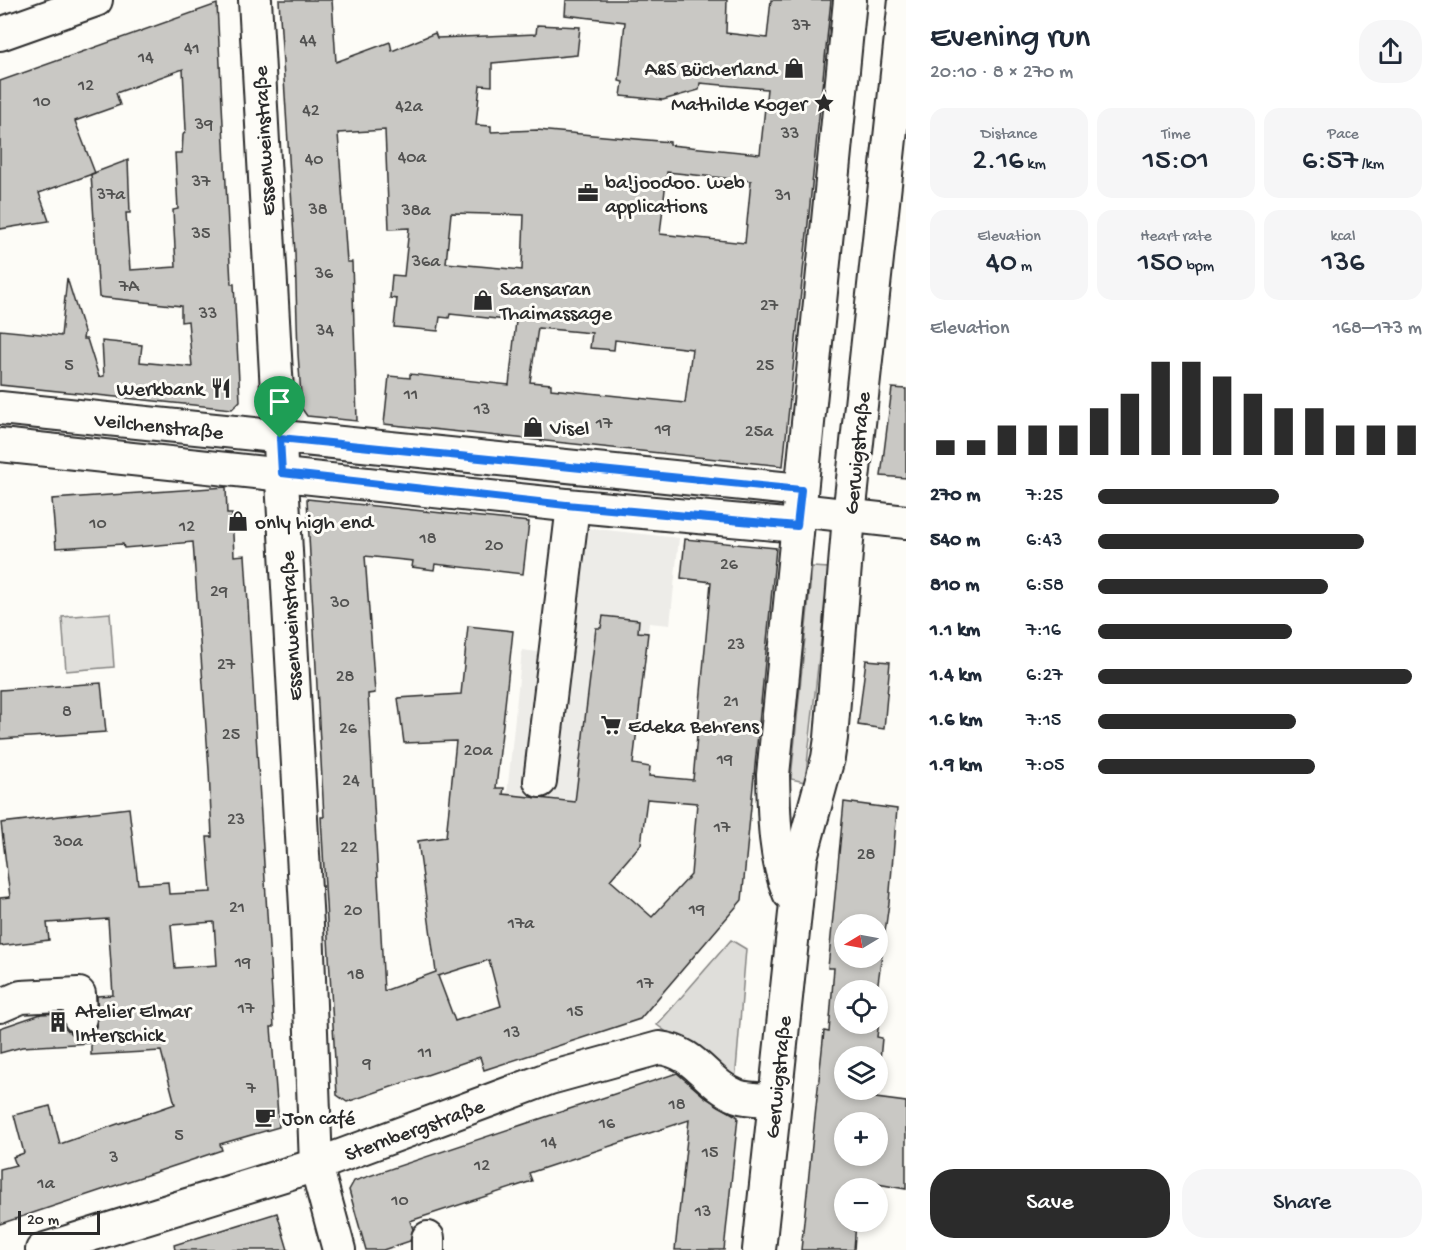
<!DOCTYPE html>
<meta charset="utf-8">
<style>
:root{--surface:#fff;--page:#f6f6f7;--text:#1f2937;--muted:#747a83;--accent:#2b2b2b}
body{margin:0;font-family:"Gochi Hand",sans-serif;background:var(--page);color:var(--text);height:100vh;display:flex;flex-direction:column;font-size:22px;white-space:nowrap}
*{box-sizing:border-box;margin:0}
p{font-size:20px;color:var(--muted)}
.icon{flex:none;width:33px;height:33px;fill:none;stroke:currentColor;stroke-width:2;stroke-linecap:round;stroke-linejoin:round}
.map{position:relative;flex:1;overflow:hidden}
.drawer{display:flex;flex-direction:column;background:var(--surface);width:540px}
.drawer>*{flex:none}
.needle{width:39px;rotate:260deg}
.fabs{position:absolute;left:834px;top:914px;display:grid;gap:12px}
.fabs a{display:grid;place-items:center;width:54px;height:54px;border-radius:50%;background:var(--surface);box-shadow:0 3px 9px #0003;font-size:30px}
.scale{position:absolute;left:18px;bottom:15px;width:82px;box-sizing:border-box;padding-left:6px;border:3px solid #2b2b2b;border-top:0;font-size:16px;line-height:21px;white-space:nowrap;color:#2b2b2b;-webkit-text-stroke:4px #fdfcf7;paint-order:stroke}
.pin{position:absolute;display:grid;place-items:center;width:51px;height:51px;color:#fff;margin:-62px -26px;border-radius:50% 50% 50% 0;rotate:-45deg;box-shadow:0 0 6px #0007}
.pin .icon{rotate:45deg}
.round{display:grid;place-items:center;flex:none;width:63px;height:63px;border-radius:24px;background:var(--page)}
.overview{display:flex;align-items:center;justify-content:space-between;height:102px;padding:0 24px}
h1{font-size:33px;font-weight:600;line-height:45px}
.figures{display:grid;grid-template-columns:repeat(3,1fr);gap:9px;height:102px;padding:6px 24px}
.figures div{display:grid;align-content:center;border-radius:15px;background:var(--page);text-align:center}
.figures b{font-size:30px;font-weight:600}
.figures small{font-size:16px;font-weight:400}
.figures p{font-size:16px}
.chart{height:168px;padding:12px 24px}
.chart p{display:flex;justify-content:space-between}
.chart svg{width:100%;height:108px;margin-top:6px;stroke:var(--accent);stroke-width:6}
.action{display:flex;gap:12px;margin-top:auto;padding:12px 24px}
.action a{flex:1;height:69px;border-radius:24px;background:var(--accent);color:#fff;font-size:24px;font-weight:600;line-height:69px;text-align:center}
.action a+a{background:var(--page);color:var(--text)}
ul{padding:0 24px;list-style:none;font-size:20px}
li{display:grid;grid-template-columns:96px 72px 1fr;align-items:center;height:45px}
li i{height:15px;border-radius:8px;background:var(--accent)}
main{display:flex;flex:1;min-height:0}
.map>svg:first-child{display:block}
.built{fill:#edece8}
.green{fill:#dfdeda;stroke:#858482;stroke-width:1.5}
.building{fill:#c9c8c4;stroke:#2b2b2b;stroke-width:1.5;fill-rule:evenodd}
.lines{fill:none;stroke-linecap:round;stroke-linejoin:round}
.minor-casing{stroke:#2b2b2b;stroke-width:36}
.minor{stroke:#fdfcf7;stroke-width:32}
.route-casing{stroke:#fff;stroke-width:12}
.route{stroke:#1a73e8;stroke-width:8}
.labels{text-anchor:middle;stroke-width:6;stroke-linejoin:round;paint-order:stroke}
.number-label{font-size:18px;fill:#525251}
.poi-label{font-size:21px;fill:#2b2b2b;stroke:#fdfcf7;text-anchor:start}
.street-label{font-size:21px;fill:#2b2b2b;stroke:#fdfcf7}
</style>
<main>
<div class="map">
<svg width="906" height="1250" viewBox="0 0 906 1250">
<rect width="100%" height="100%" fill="#fdfcf7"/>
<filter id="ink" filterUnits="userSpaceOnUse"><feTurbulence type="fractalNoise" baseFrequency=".0167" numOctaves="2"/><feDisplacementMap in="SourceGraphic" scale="12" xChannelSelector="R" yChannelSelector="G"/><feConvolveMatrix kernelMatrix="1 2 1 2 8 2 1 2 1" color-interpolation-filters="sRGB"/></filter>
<g filter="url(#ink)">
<polygon class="built" points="560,525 679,538 670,625 649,623 628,809 507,794 522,650 546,653"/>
<g class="green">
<polygon points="812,567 829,568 805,782 791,779"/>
<polygon points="110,613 114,667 66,671 62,617"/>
<polygon points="731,940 746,949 735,1082 657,1025"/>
</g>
<g class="building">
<path d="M279 0H332L336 62 390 42 392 51 435 33 437 38 536 34 537 25 580 27 577 55 492 63V86L480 85 476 125 491 126V132L537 130 670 142V145L760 154 767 89 700 83 699 90 663 100 621 96 623 82 619 81 625 22 565 15 566 0H727L726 33 767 38 771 0H831L783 466 384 424 389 376 410 378V374L509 385 516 321 450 314 449 318 440 317 438 331 394 327 397 299 390 298 392 275 404 276 409 228 389 229 385 130 338 133 347 262H352L357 421 307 416 302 409 298 354 295 253ZM667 172 751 181 745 243 660 234ZM451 213 524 215 522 270 446 263ZM538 328 592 333 590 348 614 350 615 340 692 349 685 403 551 389V384L530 382Z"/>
<polygon points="217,4 231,284 234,284 240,401 232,409 0,385 0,330 61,336 67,278 84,332 83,339 87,339 99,377 104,376 102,341 142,345 140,362 192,367 188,321 181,322 181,306 99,297 91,174 128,160 130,213 126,213 130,270 176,267 173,210 178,209 175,153 182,153 183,135 186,130 183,69 116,93 120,105 75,121 95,173 39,193 49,221 0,229 0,81"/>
<polygon points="892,388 906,389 906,478 881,476"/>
<path d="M226 487 227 514H232L234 556 245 555 274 1027H271L279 1127 220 1144 222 1150 0 1224V1169L16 1165 13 1157 24 1153 14 1115 50 1106 60 1144 175 1104 161 1051 91 1055V1043L22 1047 0 1053V1028L41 1014 62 1013 65 1027 71 1034 80 1036 89 1033 96 1027 98 1018 97 996 113 995 108 919 47 923 49 940 0 946V898L10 897 1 823 129 808 138 884 168 882 169 894 211 892 207 837H212L209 770 193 542 124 548 123 544 56 548 52 499ZM214 922 217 965 175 968 171 925Z"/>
<path d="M307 499 529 522 523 574 435 564 434 570 412 567 413 561 365 556 375 693 368 694 384 991 436 972 418 841 446 837 456 741 404 743 398 698 461 694 468 626 513 631 496 788H504L503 794 575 802 596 628H601L603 616 639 620 638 632 648 633 633 764 650 767 649 776 693 780 711 582 681 578 685 539 776 548 742 900 640 1019 484 1070 480 1057 347 1102 337 1095 321 817H324ZM647 799 697 803 691 875 652 917 610 880 641 844ZM489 960 501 1006 455 1021 438 976Z"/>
<polygon points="866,660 890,662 884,729 858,725"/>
<polygon points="101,683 106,732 0,739 0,690"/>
<path d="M844 802 897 809 889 903 877 990H844V1023H878L880 1013 877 1037 882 1038 878 1081V1056H844V1089H877L876 1098 906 1102V1189L860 1181V1188H844V1221H856L854 1250H801L824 1031 829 1032 834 968H828ZM844 924H878V957H844ZM844 1122H878V1155H844Z"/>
<polygon points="677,1073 706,1098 738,1117 724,1250 675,1250 689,1120 529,1173 532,1181 410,1221 413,1229 410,1241 383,1250 366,1250 349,1190 354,1181"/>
<polygon points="277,1213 288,1250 175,1250 174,1245"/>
</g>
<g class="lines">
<g class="minor-casing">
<g id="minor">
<polyline points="255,0 307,925 316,1165 339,1250"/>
<polyline points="0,34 96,0"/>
<polyline points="0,408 801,490"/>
<polyline points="0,445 566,505 797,526"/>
<polyline points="799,510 906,522"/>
<polyline points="540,781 573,506"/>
<path d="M789 893C774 856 774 814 773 775L850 0"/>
<polyline points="0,1006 21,997 79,994 80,1018"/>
<polyline points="428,1238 428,1250"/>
<path d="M42 1250 316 1165 550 1078 659 1048C697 1052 705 1083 737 1096 748 1100 763 1099 775 1100"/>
<polyline points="759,1250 801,857 828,758 831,738 849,516 905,0"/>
</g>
</g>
<use href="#minor" class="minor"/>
</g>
</g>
<g class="lines" filter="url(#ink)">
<g class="route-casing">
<polygon id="route" points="280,438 801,490 797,526 566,505 282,473"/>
</g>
<use href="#route" class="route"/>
</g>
<defs>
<g id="shop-bare" transform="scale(1.62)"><path d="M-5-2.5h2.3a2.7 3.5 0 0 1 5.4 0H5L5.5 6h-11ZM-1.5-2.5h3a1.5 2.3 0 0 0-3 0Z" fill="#2b2b2b" stroke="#fdfcf7" stroke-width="2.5" paint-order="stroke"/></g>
<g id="sight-bare" transform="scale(1.62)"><path d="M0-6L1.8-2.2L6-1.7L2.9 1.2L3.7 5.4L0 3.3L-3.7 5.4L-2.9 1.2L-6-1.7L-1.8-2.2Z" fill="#2b2b2b" stroke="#fdfcf7" stroke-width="2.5" paint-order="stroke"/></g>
<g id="office-bare" transform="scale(1.62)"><path d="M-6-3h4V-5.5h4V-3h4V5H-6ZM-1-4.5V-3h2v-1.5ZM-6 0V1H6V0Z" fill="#2b2b2b" stroke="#fdfcf7" stroke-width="2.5" paint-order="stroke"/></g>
<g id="restaurant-bare" transform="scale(1.62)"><path d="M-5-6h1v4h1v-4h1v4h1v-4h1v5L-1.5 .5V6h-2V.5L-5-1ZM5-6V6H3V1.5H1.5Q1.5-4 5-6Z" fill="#2b2b2b" stroke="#fdfcf7" stroke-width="2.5" paint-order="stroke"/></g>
<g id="supermarket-bare" transform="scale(1.62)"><path d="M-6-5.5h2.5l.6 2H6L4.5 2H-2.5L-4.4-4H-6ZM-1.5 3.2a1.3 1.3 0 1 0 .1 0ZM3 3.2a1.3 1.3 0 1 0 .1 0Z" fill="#2b2b2b" stroke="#fdfcf7" stroke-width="2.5" paint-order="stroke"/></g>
<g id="building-bare" transform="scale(1.62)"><path d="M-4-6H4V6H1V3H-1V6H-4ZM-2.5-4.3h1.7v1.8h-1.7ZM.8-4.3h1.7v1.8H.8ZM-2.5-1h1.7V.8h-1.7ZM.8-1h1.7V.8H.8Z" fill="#2b2b2b" stroke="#fdfcf7" stroke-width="2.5" paint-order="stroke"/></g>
<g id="cafe-bare" transform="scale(1.62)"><path d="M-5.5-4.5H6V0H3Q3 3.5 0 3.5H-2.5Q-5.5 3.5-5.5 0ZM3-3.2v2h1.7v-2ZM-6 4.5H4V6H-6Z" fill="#2b2b2b" stroke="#fdfcf7" stroke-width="2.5" paint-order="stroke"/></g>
</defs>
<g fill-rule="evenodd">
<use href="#shop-bare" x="794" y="68"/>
<use href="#sight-bare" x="824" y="103"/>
<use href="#office-bare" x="588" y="193"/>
<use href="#shop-bare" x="483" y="300"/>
<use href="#restaurant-bare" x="221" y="388"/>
<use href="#shop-bare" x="533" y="427"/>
<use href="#shop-bare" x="238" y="521"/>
<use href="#supermarket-bare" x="611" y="725"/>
<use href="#building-bare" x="58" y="1022"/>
<use href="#cafe-bare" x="265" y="1117"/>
</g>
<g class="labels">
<g class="number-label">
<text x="801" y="30">37</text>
<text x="308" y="45">44</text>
<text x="192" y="53">41</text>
<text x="146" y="62">14</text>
<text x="86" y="90">12</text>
<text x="42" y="106">10</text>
<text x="409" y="111">42a</text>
<text x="311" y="115">42</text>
<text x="204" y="129">39</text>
<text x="790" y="138">33</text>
<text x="412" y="162">40a</text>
<text x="314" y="164">40</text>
<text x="201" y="186">37</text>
<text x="111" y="199">37a</text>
<text x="783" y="200">31</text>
<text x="318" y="214">38</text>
<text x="416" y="215">38a</text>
<text x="201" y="238">35</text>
<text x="426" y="266">36a</text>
<text x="324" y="278">36</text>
<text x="129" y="291">7A</text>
<text x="769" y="310">27</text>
<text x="208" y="318">33</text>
<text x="325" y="335">34</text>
<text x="69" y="370">5</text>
<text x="765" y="370">25</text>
<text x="411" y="399">11</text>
<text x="482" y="414">13</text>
<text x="604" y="428">17</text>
<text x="663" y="434">19</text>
<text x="759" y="436">25a</text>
<text x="98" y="528">10</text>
<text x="187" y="531">12</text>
<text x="428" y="543">18</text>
<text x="494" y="550">20</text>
<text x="729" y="569">26</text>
<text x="219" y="596">29</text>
<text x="340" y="607">30</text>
<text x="736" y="649">23</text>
<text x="226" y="669">27</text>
<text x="345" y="681">28</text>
<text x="731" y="706">21</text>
<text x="67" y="716">8</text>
<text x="348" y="733">26</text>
<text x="231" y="739">25</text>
<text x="478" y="755">20a</text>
<text x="725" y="764">19</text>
<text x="351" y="785">24</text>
<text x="236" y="824">23</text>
<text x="722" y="832">17</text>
<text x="68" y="846">30a</text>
<text x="349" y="852">22</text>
<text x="866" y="859">28</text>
<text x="237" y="912">21</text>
<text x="697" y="914">19</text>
<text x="353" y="915">20</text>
<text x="521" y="928">17a</text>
<text x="243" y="967">19</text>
<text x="356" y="979">18</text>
<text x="645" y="988">17</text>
<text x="246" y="1013">17</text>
<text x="575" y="1016">15</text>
<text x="512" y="1037">13</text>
<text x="425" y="1057">11</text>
<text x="367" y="1068">9</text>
<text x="251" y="1093">7</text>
<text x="677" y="1109">18</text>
<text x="607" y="1128">16</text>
<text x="179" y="1140">5</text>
<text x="549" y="1147">14</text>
<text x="710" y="1157">15</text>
<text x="114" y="1162">3</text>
<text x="482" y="1170">12</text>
<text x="46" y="1188">1a</text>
<text x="400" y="1205">10</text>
<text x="703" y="1216">13</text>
</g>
<g class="poi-label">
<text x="777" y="75" text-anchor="end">A&amp;S Bücherland</text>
<text x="807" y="110" text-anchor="end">Mathilde Koger</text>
<text x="605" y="188">ba!joodoo. web<tspan x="605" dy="24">applications</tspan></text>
<text x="500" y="295">Saensaran<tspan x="500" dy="24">Thaimassage</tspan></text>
<text x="204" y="395" text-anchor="end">Werkbank</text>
<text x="550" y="434">Visel</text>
<text x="255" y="528">only high end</text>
<text x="628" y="732">Edeka Behrens</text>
<text x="75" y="1017">Atelier Elmar<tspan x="75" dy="24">Interschick</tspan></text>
<text x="282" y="1124">Jon café</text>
</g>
<g class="street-label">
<text transform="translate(263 141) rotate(-93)" y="7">Essenweinstraße</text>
<text transform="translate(159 425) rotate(6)" y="7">Veilchenstraße</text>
<text transform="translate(856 453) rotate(-84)" y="7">Gerwigstraße</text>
<text transform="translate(290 626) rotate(-93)" y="7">Essenweinstraße</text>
<text transform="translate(777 1077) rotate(-84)" y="7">Gerwigstraße</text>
<text transform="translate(414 1129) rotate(-20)" y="7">Sternbergstraße</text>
</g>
</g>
</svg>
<div class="fabs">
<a><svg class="needle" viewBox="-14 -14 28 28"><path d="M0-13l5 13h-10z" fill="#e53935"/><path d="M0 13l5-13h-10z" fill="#747a83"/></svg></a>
<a><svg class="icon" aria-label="locate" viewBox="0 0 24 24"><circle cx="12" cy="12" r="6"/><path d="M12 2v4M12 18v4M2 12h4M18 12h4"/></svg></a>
<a><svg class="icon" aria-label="layers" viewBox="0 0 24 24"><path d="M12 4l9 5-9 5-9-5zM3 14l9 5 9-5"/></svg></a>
<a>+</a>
<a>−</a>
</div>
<div class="scale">20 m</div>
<div class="pin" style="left:280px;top:438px;background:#1e9e55"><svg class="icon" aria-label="arrive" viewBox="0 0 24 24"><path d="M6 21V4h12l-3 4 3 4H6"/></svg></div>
</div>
<section class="drawer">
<div class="overview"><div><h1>Evening run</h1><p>20:10 · 8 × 270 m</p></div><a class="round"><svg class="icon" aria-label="share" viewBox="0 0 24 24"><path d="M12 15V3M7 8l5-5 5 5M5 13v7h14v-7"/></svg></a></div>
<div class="figures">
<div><p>Distance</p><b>2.16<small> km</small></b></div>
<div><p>Time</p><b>15:01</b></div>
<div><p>Pace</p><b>6:57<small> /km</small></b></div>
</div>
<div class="figures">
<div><p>Elevation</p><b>40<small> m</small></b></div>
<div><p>Heart rate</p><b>150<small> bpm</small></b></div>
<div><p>kcal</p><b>136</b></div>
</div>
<div class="chart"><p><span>Elevation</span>168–173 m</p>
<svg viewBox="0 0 160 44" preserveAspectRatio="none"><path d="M5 44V38M15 44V38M25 44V32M35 44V32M45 44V32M55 44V25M65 44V19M75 44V6M85 44V6M95 44V12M105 44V19M115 44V25M125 44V25M135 44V32M145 44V32M155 44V32"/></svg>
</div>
<ul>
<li><b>270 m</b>7:25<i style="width:56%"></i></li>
<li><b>540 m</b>6:43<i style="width:82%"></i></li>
<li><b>810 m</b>6:58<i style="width:71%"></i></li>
<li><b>1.1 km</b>7:16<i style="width:60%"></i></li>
<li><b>1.4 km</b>6:27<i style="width:97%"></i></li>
<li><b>1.6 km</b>7:15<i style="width:61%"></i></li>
<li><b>1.9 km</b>7:05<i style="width:67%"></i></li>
</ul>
<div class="action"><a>Save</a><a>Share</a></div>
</section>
</main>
